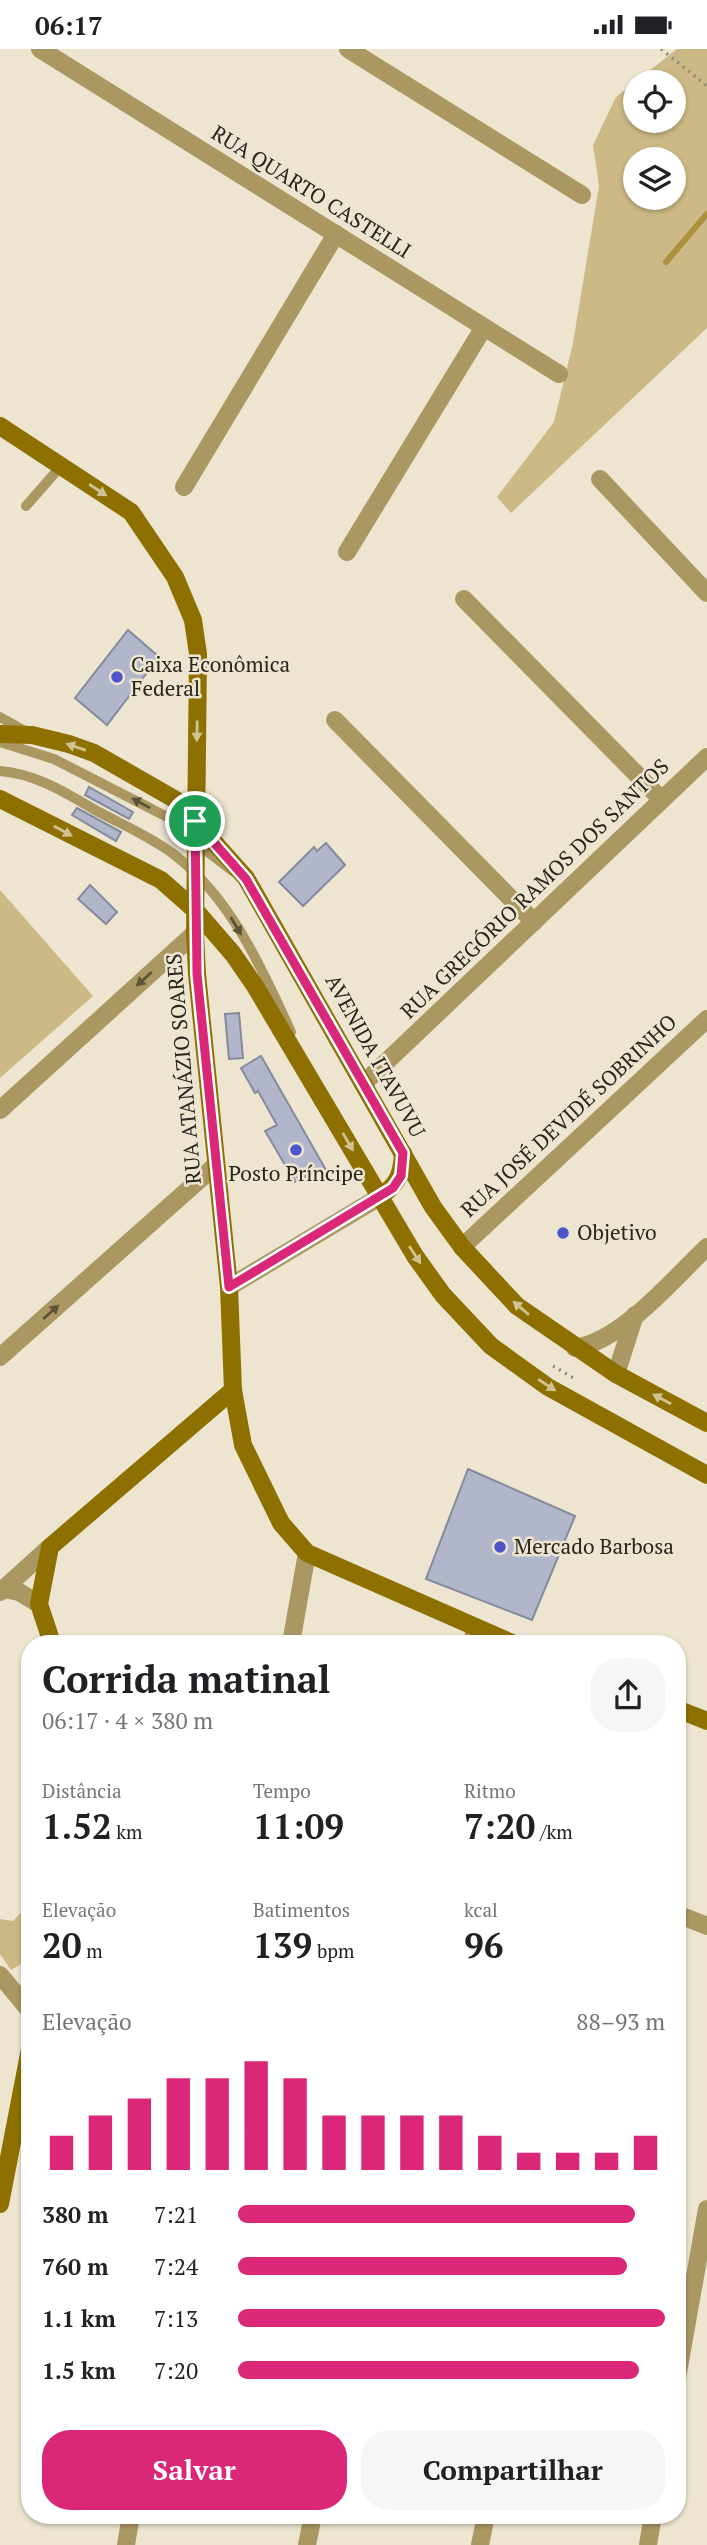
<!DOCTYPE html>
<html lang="pt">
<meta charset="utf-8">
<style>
:root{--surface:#fff;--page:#f6f6f6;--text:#202124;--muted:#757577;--accent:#db2777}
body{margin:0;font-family:"PT Serif",serif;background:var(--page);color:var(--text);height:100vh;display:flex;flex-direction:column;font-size:26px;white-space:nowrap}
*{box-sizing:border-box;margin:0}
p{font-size:23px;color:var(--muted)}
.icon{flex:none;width:38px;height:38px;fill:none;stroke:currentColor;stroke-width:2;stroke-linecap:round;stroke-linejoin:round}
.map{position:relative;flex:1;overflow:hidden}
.panel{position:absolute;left:21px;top:1586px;width:665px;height:889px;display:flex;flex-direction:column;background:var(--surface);border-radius:28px;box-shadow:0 2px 5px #0004}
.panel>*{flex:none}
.tools{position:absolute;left:623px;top:21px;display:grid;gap:14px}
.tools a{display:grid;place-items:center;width:63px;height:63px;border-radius:50%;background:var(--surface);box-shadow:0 2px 5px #0004;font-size:35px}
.pin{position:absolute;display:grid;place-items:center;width:60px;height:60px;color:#fff;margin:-30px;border:4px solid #fff;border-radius:50%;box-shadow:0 2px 7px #0007}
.round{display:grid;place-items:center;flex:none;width:74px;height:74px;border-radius:28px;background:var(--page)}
.head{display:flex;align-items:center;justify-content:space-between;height:119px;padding:0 21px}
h1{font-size:38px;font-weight:700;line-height:52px}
.stats{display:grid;grid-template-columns:repeat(3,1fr);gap:10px;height:119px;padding:7px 21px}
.stats div{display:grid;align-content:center}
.stats b{font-size:35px;font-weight:700}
.stats small{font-size:19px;font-weight:400}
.stats p{font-size:19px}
.chart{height:196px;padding:14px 21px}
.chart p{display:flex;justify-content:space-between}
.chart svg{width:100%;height:126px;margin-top:7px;stroke:var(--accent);stroke-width:6}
.cta{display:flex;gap:14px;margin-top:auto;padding:14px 21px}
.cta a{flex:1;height:80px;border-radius:28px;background:var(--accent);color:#fff;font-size:28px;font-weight:700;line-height:80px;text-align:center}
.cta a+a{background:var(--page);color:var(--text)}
ul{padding:0 21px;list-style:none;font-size:23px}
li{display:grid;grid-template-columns:112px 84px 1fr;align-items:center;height:52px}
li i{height:18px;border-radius:9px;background:var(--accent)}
.status{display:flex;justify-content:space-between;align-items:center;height:49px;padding:0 35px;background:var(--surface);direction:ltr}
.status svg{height:19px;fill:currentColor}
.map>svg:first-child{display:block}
.green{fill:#ccb985;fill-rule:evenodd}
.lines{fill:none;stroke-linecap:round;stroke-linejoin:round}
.stream{stroke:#ad903c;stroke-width:6}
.building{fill:#b1b6cb;stroke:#858a9d;stroke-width:2}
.path{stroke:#908b7c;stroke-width:3.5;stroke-dasharray:2 5;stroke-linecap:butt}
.lane{stroke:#ab9762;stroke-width:10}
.street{stroke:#ab9762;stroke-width:18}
.secondary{stroke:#8e7000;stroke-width:18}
.oneway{fill:#d0c292}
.oneway2{fill:#5c5339}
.route-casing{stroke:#fff;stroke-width:14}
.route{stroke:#db2777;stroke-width:9}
.poi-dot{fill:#4c55ca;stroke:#ede5d0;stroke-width:2.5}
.labels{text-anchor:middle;stroke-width:5;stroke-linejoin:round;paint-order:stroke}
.street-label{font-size:21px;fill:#28251d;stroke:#ede5d0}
.poi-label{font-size:21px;fill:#28251d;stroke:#ede5d0;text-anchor:start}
</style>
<div class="status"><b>06:17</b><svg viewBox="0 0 49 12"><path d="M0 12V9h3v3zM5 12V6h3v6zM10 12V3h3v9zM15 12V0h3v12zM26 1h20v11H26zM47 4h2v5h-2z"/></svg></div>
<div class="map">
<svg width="707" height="2496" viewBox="0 0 707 2496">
<rect width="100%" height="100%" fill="#ede5d0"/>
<g class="green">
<path d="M677 0H707V279L511 464 497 448 554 373 573 294 599 137 593 96 616 48ZM635 33H674V72H635ZM635 110H674V149H635Z"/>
<polygon points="0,841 93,947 0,1029"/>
<polygon points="30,1854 30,1881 25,1913 11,1921 0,1905 0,1870 13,1872"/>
</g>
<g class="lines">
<polyline class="stream" points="666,213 707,165"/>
</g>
<g class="building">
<polygon points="128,581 159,608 107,676 75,649"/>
<polygon points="89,738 133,763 129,770 85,746"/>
<polygon points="77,759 121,783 116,792 72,766"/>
<polygon points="326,794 345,816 303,857 279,833 314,798 317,802"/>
<polygon points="90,836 117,863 106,875 78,850"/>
<polygon points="239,964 243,1009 229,1010 225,965"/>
<polygon points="261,1007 326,1121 309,1133 306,1127 295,1133 265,1082 277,1076 258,1042 255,1044 241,1019"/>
<polygon points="468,1420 575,1467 532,1571 426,1530"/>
</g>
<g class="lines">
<g class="path">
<polyline points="661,0 707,37"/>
<polyline points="553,1317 577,1331"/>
</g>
<g class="lane">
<polyline points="26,457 61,417"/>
<polyline points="0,668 25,682"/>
<polyline points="0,693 54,710 177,773 195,793 234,823"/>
<path d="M0 722C37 725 66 744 97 762 123 776 153 789 176 807 232 851 262 920 291 983"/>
</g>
<g class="street">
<polyline points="40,0 559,325"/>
<polyline points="348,0 582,146"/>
<polyline points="600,430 707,544"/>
<polyline points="184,438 336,185"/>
<polyline points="347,503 484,278"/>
<polyline points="464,550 661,750"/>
<polyline points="335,671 534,873"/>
<polyline points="364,1034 707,708"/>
<polyline points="0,1061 195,884"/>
<polyline points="462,1198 707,970"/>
<polyline points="229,1238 381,1147"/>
<path d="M575 1299C622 1292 673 1230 707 1198"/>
<polyline points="0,1308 216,1116"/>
<polyline points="616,1325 635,1266"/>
<polyline points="4,1540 19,1543 39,1555"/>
<polyline points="0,1543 50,1498"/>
<polyline points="291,1594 307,1504"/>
<polyline points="472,1594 475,1579"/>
<polyline points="677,1865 707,1877"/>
<polyline points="0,1926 30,1962"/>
<polyline points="677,2329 707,2160"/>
<polyline points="126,2496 131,2466"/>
<polyline points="307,2496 313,2466"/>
<polyline points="480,2496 486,2466"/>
<polyline points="648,2496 653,2466"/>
</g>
<g class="secondary">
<polyline points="0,377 131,463 175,528 193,571 198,605 195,884 197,925 229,1238 233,1341 243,1396 281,1474 307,1504 512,1594"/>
<polyline points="0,685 32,686 69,695 94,704 176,751 195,772 246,829 433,1158 462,1198 517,1257 616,1325 707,1374"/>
<polyline points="0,750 161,831 195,861 233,905 255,937 415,1207 443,1246 491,1297 548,1338 707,1426"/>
<path d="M381 1147C398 1135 402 1125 403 1104"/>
<polyline points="52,1594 39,1555 50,1498 233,1341"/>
<polyline points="677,1660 707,1672"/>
<polyline points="0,2155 30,2000"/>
</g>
</g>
<defs><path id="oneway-solid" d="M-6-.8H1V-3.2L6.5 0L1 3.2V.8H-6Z" transform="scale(1.75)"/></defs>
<g class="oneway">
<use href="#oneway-solid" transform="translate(98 441) rotate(33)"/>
<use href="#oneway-solid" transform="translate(197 682) rotate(91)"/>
<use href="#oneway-solid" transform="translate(76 698) rotate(-161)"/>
<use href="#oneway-solid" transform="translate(63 782) rotate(29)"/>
<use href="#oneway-solid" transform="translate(348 1093) rotate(60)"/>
<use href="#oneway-solid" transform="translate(415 1206) rotate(57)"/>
<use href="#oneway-solid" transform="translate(521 1259) rotate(-140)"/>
<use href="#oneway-solid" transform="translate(547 1336) rotate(33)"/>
<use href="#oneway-solid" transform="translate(662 1350) rotate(-152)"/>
</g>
<g class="oneway2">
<use href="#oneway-solid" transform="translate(141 754) rotate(-152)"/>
<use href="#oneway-solid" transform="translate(236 877) rotate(59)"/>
<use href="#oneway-solid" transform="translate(144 930) rotate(138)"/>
<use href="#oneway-solid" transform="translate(51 1263) rotate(-42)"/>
</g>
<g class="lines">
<g class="route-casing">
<polygon id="route" points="195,772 246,830 403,1104 401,1127 393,1139 229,1238 197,925"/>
</g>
<use href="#route" class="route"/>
</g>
<g class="poi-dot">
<circle cx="117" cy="628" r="7"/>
<circle cx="296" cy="1101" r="7"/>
<circle cx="563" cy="1184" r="7"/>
<circle cx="500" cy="1498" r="7"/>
</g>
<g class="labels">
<g class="street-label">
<text transform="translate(311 143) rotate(32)" y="7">RUA QUARTO CASTELLI</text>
<text transform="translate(535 840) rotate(-44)" y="7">RUA GREGÓRIO RAMOS DOS SANTOS</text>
<text transform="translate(375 1007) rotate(61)" y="7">AVENIDA ITAVUVU</text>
<text transform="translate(184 1020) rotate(-95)" y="7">RUA ATANÁZIO SOARES</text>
<text transform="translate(569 1067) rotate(-43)" y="7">RUA JOSÉ DEVIDÉ SOBRINHO</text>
</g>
<g class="poi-label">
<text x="131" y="623">Caixa Econômica<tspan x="131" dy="24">Federal</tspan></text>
<text x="296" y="1132" text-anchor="middle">Posto Príncipe</text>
<text x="577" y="1191">Objetivo</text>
<text x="514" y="1505">Mercado Barbosa</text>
</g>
</g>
</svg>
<div class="tools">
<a><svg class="icon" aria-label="locate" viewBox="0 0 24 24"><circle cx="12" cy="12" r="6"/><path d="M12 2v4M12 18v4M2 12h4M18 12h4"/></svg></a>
<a><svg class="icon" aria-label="layers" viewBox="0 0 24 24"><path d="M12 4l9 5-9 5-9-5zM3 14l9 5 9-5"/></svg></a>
</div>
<div class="pin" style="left:195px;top:772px;background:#1e9e55"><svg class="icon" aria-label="arrive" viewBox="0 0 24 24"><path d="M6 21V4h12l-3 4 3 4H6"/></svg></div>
<section class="panel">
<div class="head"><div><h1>Corrida matinal</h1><p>06:17 · 4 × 380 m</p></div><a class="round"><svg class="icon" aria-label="share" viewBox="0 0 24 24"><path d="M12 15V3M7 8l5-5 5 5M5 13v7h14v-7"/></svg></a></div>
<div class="stats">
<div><p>Distância</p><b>1.52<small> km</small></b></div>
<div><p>Tempo</p><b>11:09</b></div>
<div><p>Ritmo</p><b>7:20<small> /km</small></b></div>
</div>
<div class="stats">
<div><p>Elevação</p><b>20<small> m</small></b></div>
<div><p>Batimentos</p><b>139<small> bpm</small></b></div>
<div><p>kcal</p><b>96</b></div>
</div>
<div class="chart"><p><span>Elevação</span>88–93 m</p>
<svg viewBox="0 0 160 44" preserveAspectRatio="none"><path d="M5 44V32M15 44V25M25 44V19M35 44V12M45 44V12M55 44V6M65 44V12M75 44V25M85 44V25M95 44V25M105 44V25M115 44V32M125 44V38M135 44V38M145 44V38M155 44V32"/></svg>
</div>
<ul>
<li><b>380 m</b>7:21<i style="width:93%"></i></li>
<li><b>760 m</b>7:24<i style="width:91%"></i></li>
<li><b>1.1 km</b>7:13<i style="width:100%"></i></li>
<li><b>1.5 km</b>7:20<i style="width:94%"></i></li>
</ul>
<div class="cta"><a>Salvar</a><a>Compartilhar</a></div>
</section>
</div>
